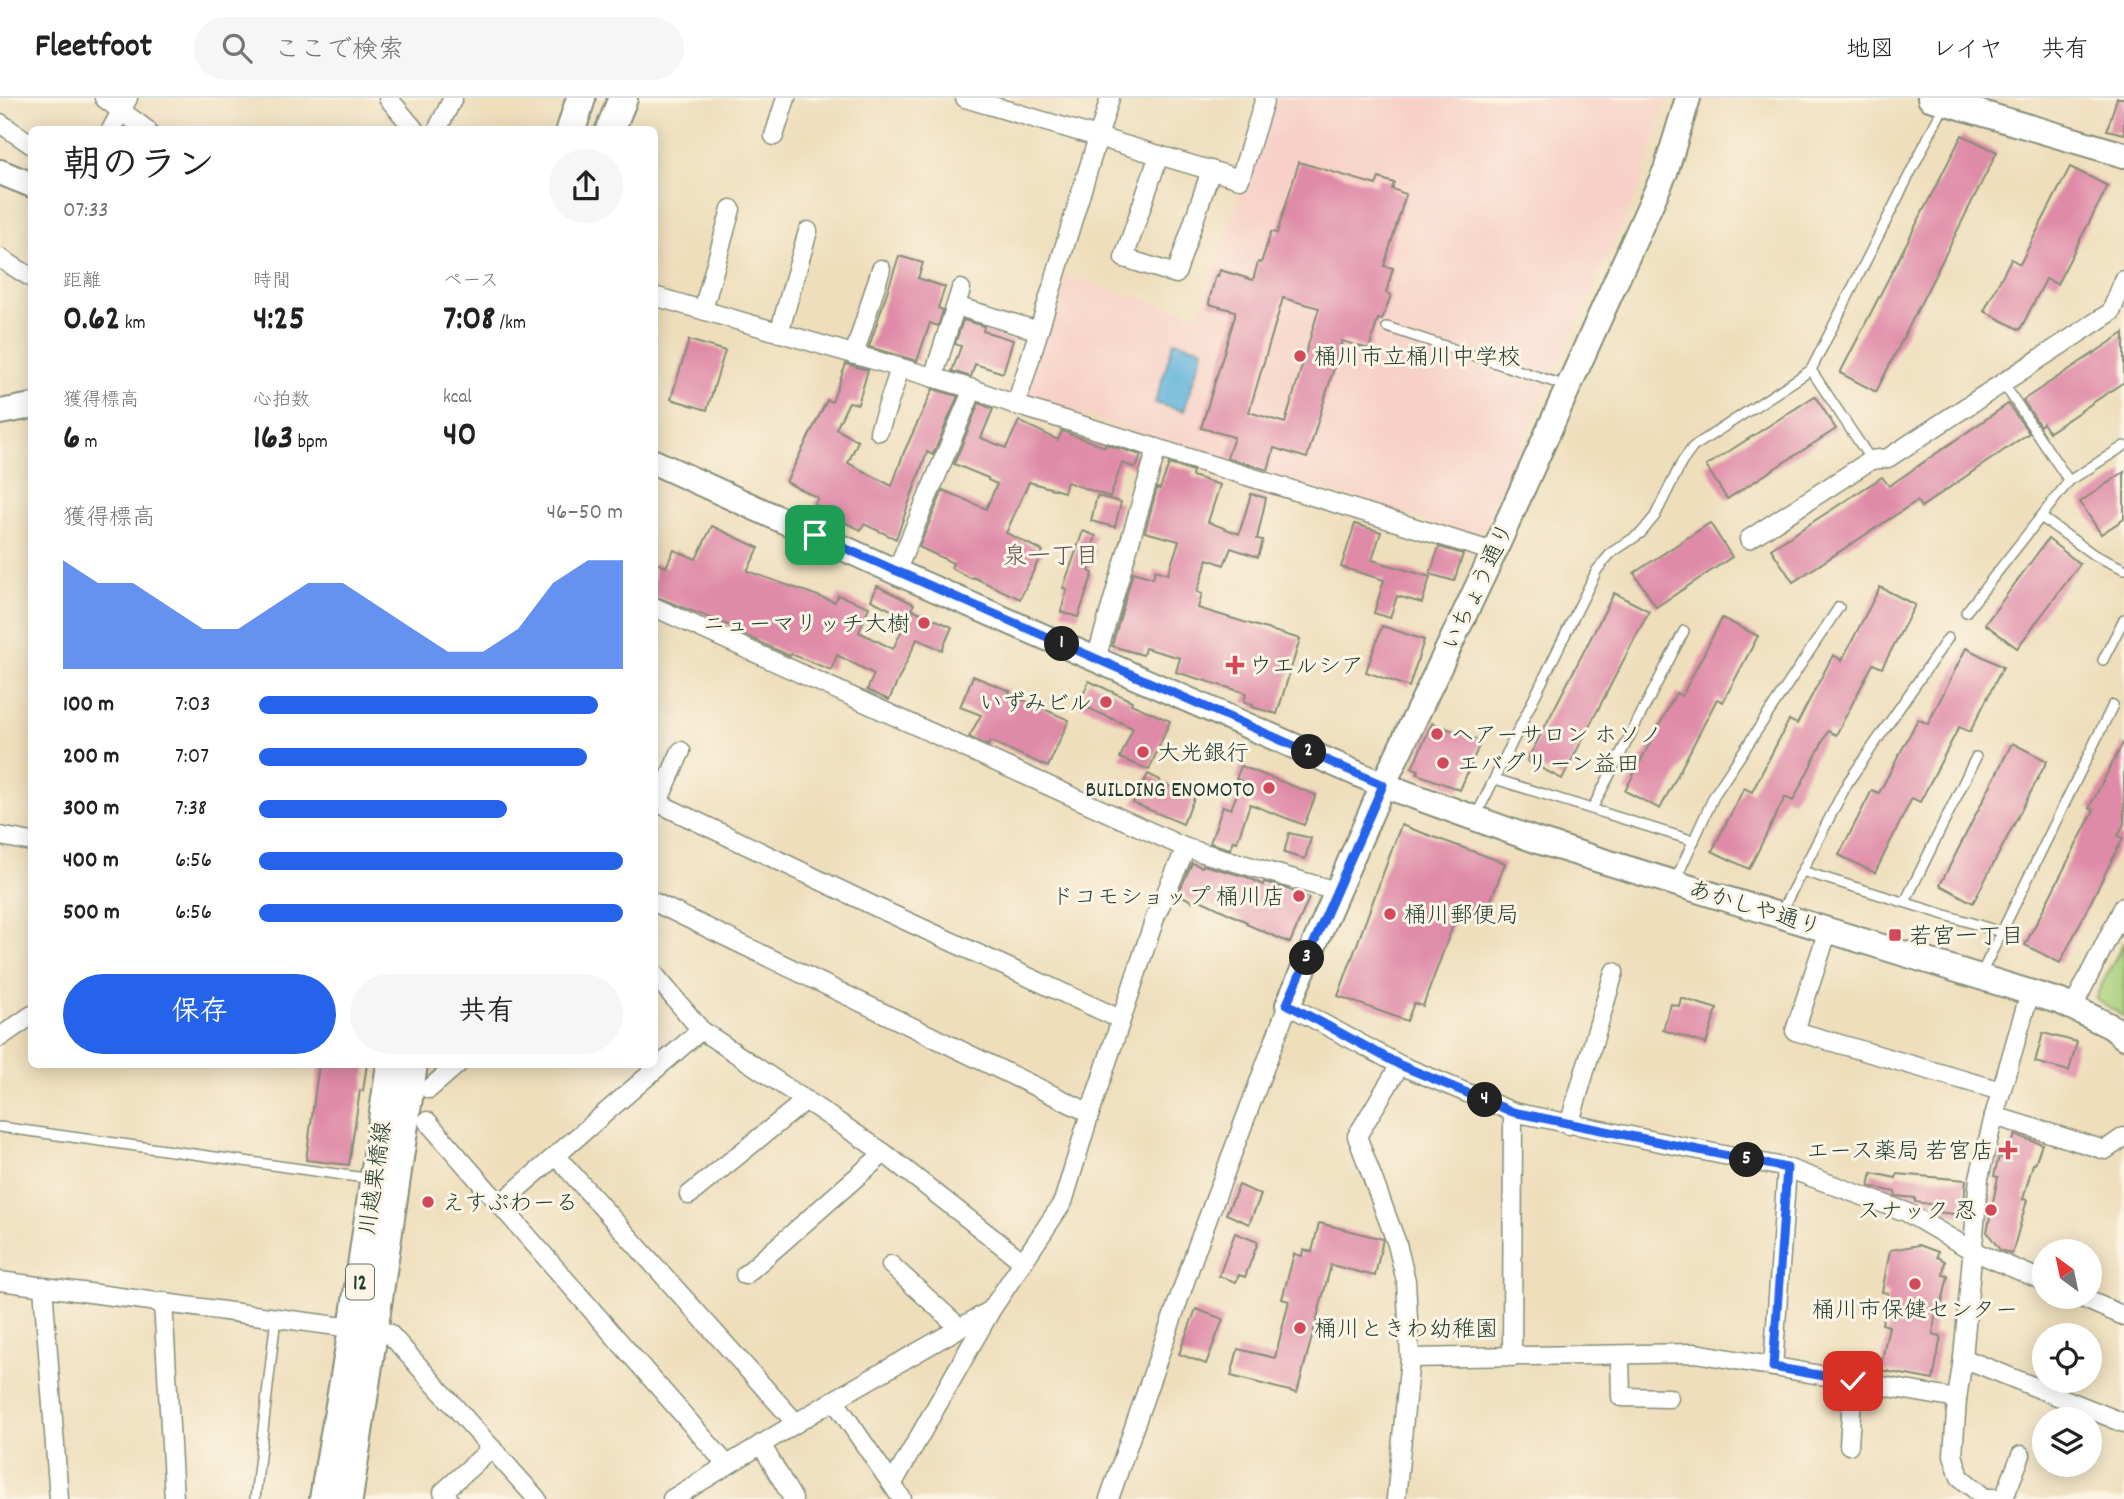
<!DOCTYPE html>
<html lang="ja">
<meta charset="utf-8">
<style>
:root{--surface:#fff;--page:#f6f6f6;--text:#222;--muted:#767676;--line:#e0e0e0;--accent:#2563eb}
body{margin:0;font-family:Dekko,"Klee One",sans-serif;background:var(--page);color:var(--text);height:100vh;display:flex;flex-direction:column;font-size:26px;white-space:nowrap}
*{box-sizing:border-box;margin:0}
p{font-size:23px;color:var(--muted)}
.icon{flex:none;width:38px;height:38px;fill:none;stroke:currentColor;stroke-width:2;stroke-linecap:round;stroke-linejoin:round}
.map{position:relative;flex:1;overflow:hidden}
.side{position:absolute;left:28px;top:28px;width:630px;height:942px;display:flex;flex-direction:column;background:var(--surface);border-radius:10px;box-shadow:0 4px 18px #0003}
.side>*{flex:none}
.needle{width:46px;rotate:327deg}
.tools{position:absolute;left:2032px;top:1141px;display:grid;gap:14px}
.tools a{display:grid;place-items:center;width:70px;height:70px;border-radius:50%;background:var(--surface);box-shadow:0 4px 18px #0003;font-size:35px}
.pin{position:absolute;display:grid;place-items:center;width:60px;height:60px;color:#fff;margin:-30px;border-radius:14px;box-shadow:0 4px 10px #0006}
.km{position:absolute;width:35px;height:35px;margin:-18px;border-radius:50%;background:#222;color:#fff;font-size:19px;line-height:35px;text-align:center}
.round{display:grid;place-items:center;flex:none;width:74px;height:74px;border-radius:37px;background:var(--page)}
.headline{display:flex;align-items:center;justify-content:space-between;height:119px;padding:0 35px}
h1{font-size:38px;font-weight:700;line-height:52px}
.stats{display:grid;grid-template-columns:repeat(3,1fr);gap:10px;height:119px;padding:7px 35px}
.stats div{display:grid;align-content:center}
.stats b{font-size:35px;font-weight:700}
.stats small{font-size:19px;font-weight:400}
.stats p{font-size:19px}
.chart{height:196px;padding:14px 35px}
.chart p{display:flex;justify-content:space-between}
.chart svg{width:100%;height:126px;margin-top:7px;fill:var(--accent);opacity:.7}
.primary-button{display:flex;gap:14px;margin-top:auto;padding:14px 35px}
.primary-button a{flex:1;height:80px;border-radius:42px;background:var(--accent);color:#fff;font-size:28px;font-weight:700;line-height:80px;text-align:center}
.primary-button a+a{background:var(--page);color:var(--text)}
ul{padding:0 35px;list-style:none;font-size:23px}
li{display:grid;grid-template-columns:112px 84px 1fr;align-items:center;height:52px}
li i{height:18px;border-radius:9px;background:var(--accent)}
header{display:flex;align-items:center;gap:42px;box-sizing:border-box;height:98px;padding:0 35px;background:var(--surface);border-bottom:2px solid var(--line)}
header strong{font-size:33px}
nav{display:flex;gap:38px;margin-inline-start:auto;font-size:24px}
.search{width:490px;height:63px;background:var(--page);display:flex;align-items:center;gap:18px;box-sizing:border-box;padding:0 24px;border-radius:38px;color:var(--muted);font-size:26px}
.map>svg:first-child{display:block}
.built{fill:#f7d1c7}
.green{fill:#a9cf79;stroke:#648656;stroke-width:2}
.water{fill:#5eb2da;stroke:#3e7887;stroke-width:2}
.building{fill:#df8aa7;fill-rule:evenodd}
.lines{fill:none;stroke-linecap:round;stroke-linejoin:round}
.lane-casing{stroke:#868e78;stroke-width:12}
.street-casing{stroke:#868e78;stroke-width:21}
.secondary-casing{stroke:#868e78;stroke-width:28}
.primary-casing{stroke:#868e78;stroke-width:32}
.lane{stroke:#fff;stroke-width:9}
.street{stroke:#fff;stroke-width:18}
.secondary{stroke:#fff;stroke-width:24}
.primary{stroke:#fff;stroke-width:28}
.route-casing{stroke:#fff;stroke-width:14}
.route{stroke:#2563eb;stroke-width:9}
.poi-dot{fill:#d1495b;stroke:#fcf5e5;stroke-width:2.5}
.labels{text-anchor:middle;stroke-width:6;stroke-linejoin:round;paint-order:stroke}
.shield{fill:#fcf5e5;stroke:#617469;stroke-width:2}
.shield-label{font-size:21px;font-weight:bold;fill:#1f3d34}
.poi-label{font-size:23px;fill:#1f3d34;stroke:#fcf5e5;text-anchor:start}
.street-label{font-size:23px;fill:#1f3d34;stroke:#fcf5e5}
.neighbourhood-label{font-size:24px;fill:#62585c;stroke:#fcf5e5}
</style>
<header>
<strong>Fleetfoot</strong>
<div class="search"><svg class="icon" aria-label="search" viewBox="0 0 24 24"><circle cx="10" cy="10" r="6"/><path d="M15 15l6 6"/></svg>ここで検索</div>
<nav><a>地図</a><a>レイヤ</a><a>共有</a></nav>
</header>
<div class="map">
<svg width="2124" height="1401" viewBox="0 0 2124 1401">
<rect width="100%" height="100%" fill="#fcf5e5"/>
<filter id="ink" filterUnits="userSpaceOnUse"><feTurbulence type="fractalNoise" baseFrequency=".0143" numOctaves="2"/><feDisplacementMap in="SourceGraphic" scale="14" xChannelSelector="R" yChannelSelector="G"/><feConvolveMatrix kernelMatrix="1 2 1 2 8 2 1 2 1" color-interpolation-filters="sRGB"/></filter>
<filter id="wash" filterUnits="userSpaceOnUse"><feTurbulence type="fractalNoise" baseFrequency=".00686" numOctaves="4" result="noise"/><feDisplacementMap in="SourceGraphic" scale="28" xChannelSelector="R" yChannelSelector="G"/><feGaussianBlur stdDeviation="1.57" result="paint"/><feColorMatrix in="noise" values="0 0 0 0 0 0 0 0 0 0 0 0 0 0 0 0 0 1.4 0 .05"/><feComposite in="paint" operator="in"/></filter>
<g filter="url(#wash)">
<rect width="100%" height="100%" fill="#eedebc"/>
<polygon class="built" points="1272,0 1666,0 1642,84 1484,430 1471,437 1026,300 1060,177 1199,217"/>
<polygon class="green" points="2124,844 2124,919 2095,900"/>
<polygon class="water" points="1174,243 1203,251 1184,313 1155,305"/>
<g id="blocks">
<g class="building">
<polygon points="2117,0 2124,0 2124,36 2107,32"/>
<polygon points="1962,37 1997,54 1876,294 1840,275"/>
<path d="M1299 64 1376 87 1379 80 1394 85 1392 91 1406 96 1384 168 1393 170 1386 195 1391 197 1382 222 1378 221 1369 251 1342 243 1307 360 1274 350 1268 372 1227 360 1234 339 1201 330 1235 218V213L1209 206 1210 199 1216 177 1218 178 1220 172 1253 182 1258 164 1261 165 1271 134 1277 135ZM1283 200 1319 210 1285 325 1249 314Z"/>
<polygon points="2070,69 2108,88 2057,186 2046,181 2020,232 1984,213 2011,161 2020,166"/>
<polygon points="899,158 923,165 918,180 945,189 938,210 943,212 938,228 930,225 917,263 869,249"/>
<polygon points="963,222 984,228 983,233 1013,242 1003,275 975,266 971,279 952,273 961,248 955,246"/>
<polygon points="2124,235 2124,284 2049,334 2043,325 2040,328 2023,302"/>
<polygon points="689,242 725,253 707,312 671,301"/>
<polygon points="846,266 868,272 858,306 849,304 836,331 858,343 848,365 892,388 904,354 933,291 958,298 933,357 927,354 896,441 864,426 861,432 848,426 814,406 818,400 786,384 827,302 832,304"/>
<polygon points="1815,298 1836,331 1727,401 1706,368"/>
<polygon points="979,305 993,311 981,340 1006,350 1019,323 1058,342 1062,333 1105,349 1105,346 1141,357 1136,370 1122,365 1110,399 1067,384 1064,394 1029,384 1006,435 1043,453 1020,501 973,479 972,481 951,470 953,465 919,449 943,392 986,411 997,386 988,382 988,380 954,366"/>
<polygon points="2008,306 2029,335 1921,409 1917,403 1793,484 1771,451 1882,379 1889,388"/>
<polygon points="1169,366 1193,373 1192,378 1220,387 1208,424 1239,436 1251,396 1266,400 1257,441 1263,442 1258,459 1231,450 1224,467 1208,461 1197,494 1202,496 1198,510 1300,541 1277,616 1252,609 1253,606 1244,604 1246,595 1176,574 1180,560 1145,550 1143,557 1112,548 1133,474 1153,480 1155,472 1168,476 1179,443 1145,434 1157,390 1160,391"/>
<polygon points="2124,374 2124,421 2101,436 2080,404"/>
<polygon points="1097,398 1121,404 1115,429 1091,423"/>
<polygon points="1710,425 1732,459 1656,509 1634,475"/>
<polygon points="1355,426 1381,434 1372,462 1430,479 1422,505 1397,498 1390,520 1374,515 1384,482 1341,469"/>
<polygon points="712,428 759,450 747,473 835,504 838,497 869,509 859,534 893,551 912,511 952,529 942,552 917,541 889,602 867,592 874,576 837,557 831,572 791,556 790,558 742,536 743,533 654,498 654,464 666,469 674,452 696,461"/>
<polygon points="1083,433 1096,438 1092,450 1096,452 1089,473 1093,475 1078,519 1061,514 1067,491 1063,490"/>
<polygon points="2048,441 2080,466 2017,550 1985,526"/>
<polygon points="1439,449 1463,456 1454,483 1430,476"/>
<polygon points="877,488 914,506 907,520 871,502"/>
<polygon points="1880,489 1915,507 1882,570 1873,566 1836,637 1828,633 1793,703 1785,699 1749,771 1712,753 1744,690 1752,694 1789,622 1797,626 1833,557 1842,562"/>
<polygon points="1614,495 1649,513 1562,681 1527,663"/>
<polygon points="1722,520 1758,538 1723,604 1717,601 1660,711 1625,693 1676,595 1682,598"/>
<polygon points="1382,528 1424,542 1409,589 1366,574"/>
<polygon points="1966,550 2003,569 1970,634 1959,629 1920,704 1912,700 1875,775 1839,757 1872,692 1879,695 1918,621 1928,626"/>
<polygon points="973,578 1010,593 1009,596 1069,622 1048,669 990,643 988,648 969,639 981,617 960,609"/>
<polygon points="1089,583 1132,603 1131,606 1170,623 1149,672 1120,660 1133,630 1079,606"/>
<polygon points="1432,625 1481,643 1460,692 1417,676 1419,672 1412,670"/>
<polygon points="2124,643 2124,726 2118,738 2123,740 2060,865 2025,847 2094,712 2089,710"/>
<polygon points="2012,645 2047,663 1973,805 1940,787"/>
<polygon points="1241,668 1316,697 1304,727 1250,706 1237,744 1233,743 1230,751 1210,745 1223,708 1231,711 1242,683 1236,681"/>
<polygon points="1148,676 1160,682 1159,684 1195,698 1183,726 1133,705"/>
<polygon points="1401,727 1505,765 1483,823 1458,814 1423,908 1414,905 1407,923 1338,898"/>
<polygon points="1289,735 1311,740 1305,761 1284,755"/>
<polygon points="1192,765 1202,769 1203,767 1247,779 1263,787 1264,784 1285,790 1309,800 1290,845 1246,826 1247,824 1196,800 1194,804 1178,796"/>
<polygon points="1681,900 1717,911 1706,946 1663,932 1671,906 1679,908"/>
<polygon points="2043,935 2077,944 2069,973 2035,964"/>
<polygon points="319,966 367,966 363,993 360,992 349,1067 306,1062"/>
<polygon points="2015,1037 2042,1046 2035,1066 2033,1066 2023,1101 2027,1102 2012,1156 2000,1152 1987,1134 1998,1079 1994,1078 1999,1059 2007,1061"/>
<polygon points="1872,1075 1896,1080 1897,1076 1966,1082 1963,1117 1937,1114 1937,1107 1915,1104 1915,1100 1896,1098 1895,1094 1869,1088"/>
<polygon points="1239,1087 1261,1097 1249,1126 1226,1116"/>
<polygon points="1319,1125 1383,1141 1375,1178 1331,1167 1297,1295 1231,1278 1238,1251 1275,1260 1289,1203 1282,1201 1294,1156 1302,1158 1303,1152 1312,1154"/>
<polygon points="1235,1135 1258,1144 1245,1179 1239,1177 1236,1184 1219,1178"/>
<polygon points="1919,1147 1938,1154 1937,1159 1945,1163 1943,1177 1948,1178 1942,1205 1937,1204 1933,1236 1941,1238 1933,1282 1880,1272 1889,1228 1882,1226 1888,1195 1882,1194 1890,1152"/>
<polygon points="1196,1211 1223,1221 1206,1266 1179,1256"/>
</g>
</g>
</g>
<g filter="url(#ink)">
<use href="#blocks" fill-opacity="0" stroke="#868e78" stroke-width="2"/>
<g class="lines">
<g class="lane-casing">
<g id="lane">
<polyline points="1387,229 1566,288"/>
<polyline points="1811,272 1871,362"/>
<polyline points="2003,285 2069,383"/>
<polyline points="2041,419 2094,457 2124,471"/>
<polyline points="1966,514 2069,383 2124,348"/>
<polyline points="2103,562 2124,521"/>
<polyline points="1495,681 1694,743"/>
<polyline points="1592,711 1684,533"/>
<polyline points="1476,718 1597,472 1611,455 1641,435 1655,418 1682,364 1693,349 1811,272 1945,6"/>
<polyline points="1802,773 2001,834"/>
<polyline points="1675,783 1715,696 1839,509"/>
<polyline points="1905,804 1976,659"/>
<polyline points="1780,816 1848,684 1948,540"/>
<polyline points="1980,878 2113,607"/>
<polyline points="0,1029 372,1081"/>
<polyline points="255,1401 276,1219"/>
</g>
</g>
<g class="street-casing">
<g id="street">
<polyline points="104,0 147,32"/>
<polyline points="388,0 415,32"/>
<polyline points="965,0 1240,81 1265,0"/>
<polyline points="0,25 32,47"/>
<polyline points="111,32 128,0"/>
<polyline points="437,32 453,0"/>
<polyline points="774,38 786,0"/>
<polyline points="1159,57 1124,160 1176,176 1211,72"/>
<polyline points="0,160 32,180"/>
<polyline points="654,198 973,291 1016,307 1494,454"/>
<polyline points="956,208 1039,233"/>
<polyline points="703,212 731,111"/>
<polyline points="779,235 808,133"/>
<polyline points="854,257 881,171"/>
<polyline points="933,280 961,191"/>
<polyline points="1016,307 1110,0"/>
<polyline points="879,333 900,271"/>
<polyline points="1749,441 1871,362 1888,360 2111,214 2124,182"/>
<polyline points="896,474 973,291"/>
<polyline points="654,509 1186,750 1336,793"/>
<polyline points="1096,561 1157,350"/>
<polyline points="654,703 876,809 1120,921"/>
<polyline points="658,704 681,653"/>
<polyline points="0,738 32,744"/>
<polyline points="654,804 1090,1015"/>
<polyline points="1828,832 1795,933 2001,993"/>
<polyline points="654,876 701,932 884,1055 1022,1163"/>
<polyline points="2073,909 2124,808"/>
<polyline points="0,939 32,917"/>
<polyline points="429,991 458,966"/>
<polyline points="1994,1018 2105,1052 2124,1039"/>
<polyline points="427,1023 727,1367"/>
<polyline points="1569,1027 1614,874"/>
<polyline points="556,1058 796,1325"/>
<polyline points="689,1097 806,1002"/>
<polyline points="500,1106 701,932"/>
<polyline points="891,1167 960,1230"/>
<polyline points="745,1177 884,1055"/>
<polyline points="0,1183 389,1235 537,1401"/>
<polyline points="43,1188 59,1401"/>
<polyline points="2080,1199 2124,1218"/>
<polyline points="163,1203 174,1401"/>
<polyline points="1620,1257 1621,1299 1669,1300"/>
<polyline points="1512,1259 1513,1014"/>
<polyline points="1410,1260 1696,1255 1957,1301"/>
<polyline points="1963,1260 2124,1325"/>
<polyline points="1773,1269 1787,1070"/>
<polyline points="834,1302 902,1401"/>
<polyline points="761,1346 793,1401"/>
<polyline points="1849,1347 1853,1283"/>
<polyline points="893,1385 991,1212 1063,1104 1090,1015 1156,817 1186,750"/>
<polyline points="1986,1400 2004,1400 2021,1357"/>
<polyline points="449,1401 443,1394 492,1350"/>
<polyline points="672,1401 834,1302 991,1212"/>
<polyline points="1109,1401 1197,1149 1288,907 1400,967 1513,1014 1787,1070 1906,1114 1973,1153 2044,1183"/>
<polyline points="1396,1401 1410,1260 1406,1183 1397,1146 1357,1038 1400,967"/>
<polyline points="1986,1401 1960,1379 1953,1357 1957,1301 1963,1260 1979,1080 1994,1018 2030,894"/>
</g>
</g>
<g class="secondary-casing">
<g id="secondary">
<polyline points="1930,0 2124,57"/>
<polyline points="0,74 32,87"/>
<polyline points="0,314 32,308"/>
<polyline points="654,364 896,474 1383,687 1538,743 2061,904 2112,929 2124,939"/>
<polyline points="1288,907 1383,687 1494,454 1666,72 1688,0"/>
</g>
</g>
<g class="primary-casing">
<g id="primary">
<polyline points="571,32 581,0"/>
<polyline points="610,32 623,0"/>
<polyline points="324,1401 353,1231 391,966"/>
<polyline points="348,1401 413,966"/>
</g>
</g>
<use href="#lane" class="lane"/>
<use href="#street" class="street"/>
<use href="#secondary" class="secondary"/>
<use href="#primary" class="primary"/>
</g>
</g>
<g class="lines" filter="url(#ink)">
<g class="route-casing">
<polyline id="route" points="815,437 1383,687 1287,906 1400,967 1513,1014 1787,1070 1773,1269 1853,1283"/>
</g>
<use href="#route" class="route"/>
</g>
<g class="poi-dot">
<circle cx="1300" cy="258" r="7"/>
<circle cx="924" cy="525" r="7"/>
<path d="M1231.5 556.5h7v7h7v7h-7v7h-7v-7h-7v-7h7z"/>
<circle cx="1106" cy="604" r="7"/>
<circle cx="1437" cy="636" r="7"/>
<circle cx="1143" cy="654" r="7"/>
<circle cx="1443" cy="665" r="7"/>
<circle cx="1269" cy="690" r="7"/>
<circle cx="1299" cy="798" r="7"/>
<circle cx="1390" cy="816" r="7"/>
<rect x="1888" y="830" width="14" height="14" rx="3.5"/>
<path d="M2004.5 1041.5h7v7h7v7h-7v7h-7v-7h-7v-7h7z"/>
<circle cx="428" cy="1104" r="7"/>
<circle cx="1991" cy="1112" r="7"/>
<circle cx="1915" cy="1186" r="7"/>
<circle cx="1300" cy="1230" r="7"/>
</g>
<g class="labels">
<rect class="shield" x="346" y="1166.5" width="28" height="35" rx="5"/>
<g class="shield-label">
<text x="360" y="1191">12</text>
</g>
<g class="poi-label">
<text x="1314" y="266">桶川市立桶川中学校</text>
<text x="910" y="533" text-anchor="end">ニューマリッチ大樹</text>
<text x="1249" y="575">ウエルシア</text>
<text x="1092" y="612" text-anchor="end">いずみビル</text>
<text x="1451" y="644">ヘアーサロン ホソノ</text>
<text x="1157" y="662">大光銀行</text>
<text x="1457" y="673">エバグリーン益田</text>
<text x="1255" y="698" text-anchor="end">BUILDING ENOMOTO</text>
<text x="1285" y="806" text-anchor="end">ドコモショップ 桶川店</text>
<text x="1404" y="824">桶川郵便局</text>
<text x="1909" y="845">若宮一丁目</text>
<text x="1994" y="1060" text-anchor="end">エース薬局 若宮店</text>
<text x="442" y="1112">えすぷわーる</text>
<text x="1977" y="1120" text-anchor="end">スナック 忍</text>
<text x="1915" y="1219" text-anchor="middle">桶川市保健センター</text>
<text x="1314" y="1238">桶川ときわ幼稚園</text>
</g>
<g class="street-label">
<text transform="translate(1477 488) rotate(-65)" y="8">いちょう通り</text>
<text transform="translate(1755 809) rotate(17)" y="8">あかしや通り</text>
<text transform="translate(374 1080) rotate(-82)" y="8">川越栗橋線</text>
</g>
<g class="neighbourhood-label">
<text x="1051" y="465">泉一丁目</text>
</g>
</g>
</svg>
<div class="tools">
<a><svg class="needle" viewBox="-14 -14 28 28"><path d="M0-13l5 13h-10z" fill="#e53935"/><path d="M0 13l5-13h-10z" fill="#767676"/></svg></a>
<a><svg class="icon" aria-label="locate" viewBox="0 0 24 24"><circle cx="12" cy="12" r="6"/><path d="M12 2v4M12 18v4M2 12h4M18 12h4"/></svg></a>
<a><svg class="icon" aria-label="layers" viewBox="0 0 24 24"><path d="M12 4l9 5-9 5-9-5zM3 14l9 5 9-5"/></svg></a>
</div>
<div class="pin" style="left:815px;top:437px;background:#1e9e55"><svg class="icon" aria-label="arrive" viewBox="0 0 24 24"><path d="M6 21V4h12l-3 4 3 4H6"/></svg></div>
<div class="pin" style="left:1853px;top:1283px;background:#d93025"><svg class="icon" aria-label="check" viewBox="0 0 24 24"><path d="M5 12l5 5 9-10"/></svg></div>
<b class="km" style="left:1062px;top:546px">1</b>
<b class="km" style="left:1309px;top:654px">2</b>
<b class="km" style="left:1307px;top:860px">3</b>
<b class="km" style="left:1485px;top:1002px">4</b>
<b class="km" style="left:1747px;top:1062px">5</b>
<section class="side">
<div class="headline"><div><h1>朝のラン</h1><p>07:33</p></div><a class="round"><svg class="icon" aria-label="share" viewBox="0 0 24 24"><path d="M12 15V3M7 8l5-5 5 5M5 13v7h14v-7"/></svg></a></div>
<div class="stats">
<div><p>距離</p><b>0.62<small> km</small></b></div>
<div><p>時間</p><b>4:25</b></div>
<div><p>ペース</p><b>7:08<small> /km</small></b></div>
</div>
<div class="stats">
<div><p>獲得標高</p><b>6<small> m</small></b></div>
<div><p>心拍数</p><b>163<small> bpm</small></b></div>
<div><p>kcal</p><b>40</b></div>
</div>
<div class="chart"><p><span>獲得標高</span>46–50 m</p>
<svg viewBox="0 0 160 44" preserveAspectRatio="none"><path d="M0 44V6L10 14L20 14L30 22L40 30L50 30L60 22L70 14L80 14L90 22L100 30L110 38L120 38L130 30L140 14L150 6L160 6V44z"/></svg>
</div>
<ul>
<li><b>100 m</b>7:03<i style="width:93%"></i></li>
<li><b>200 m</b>7:07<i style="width:90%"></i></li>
<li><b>300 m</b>7:38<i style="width:68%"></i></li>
<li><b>400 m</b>6:56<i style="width:100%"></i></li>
<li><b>500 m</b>6:56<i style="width:100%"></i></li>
</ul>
<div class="primary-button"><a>保存</a><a>共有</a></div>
</section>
</div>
